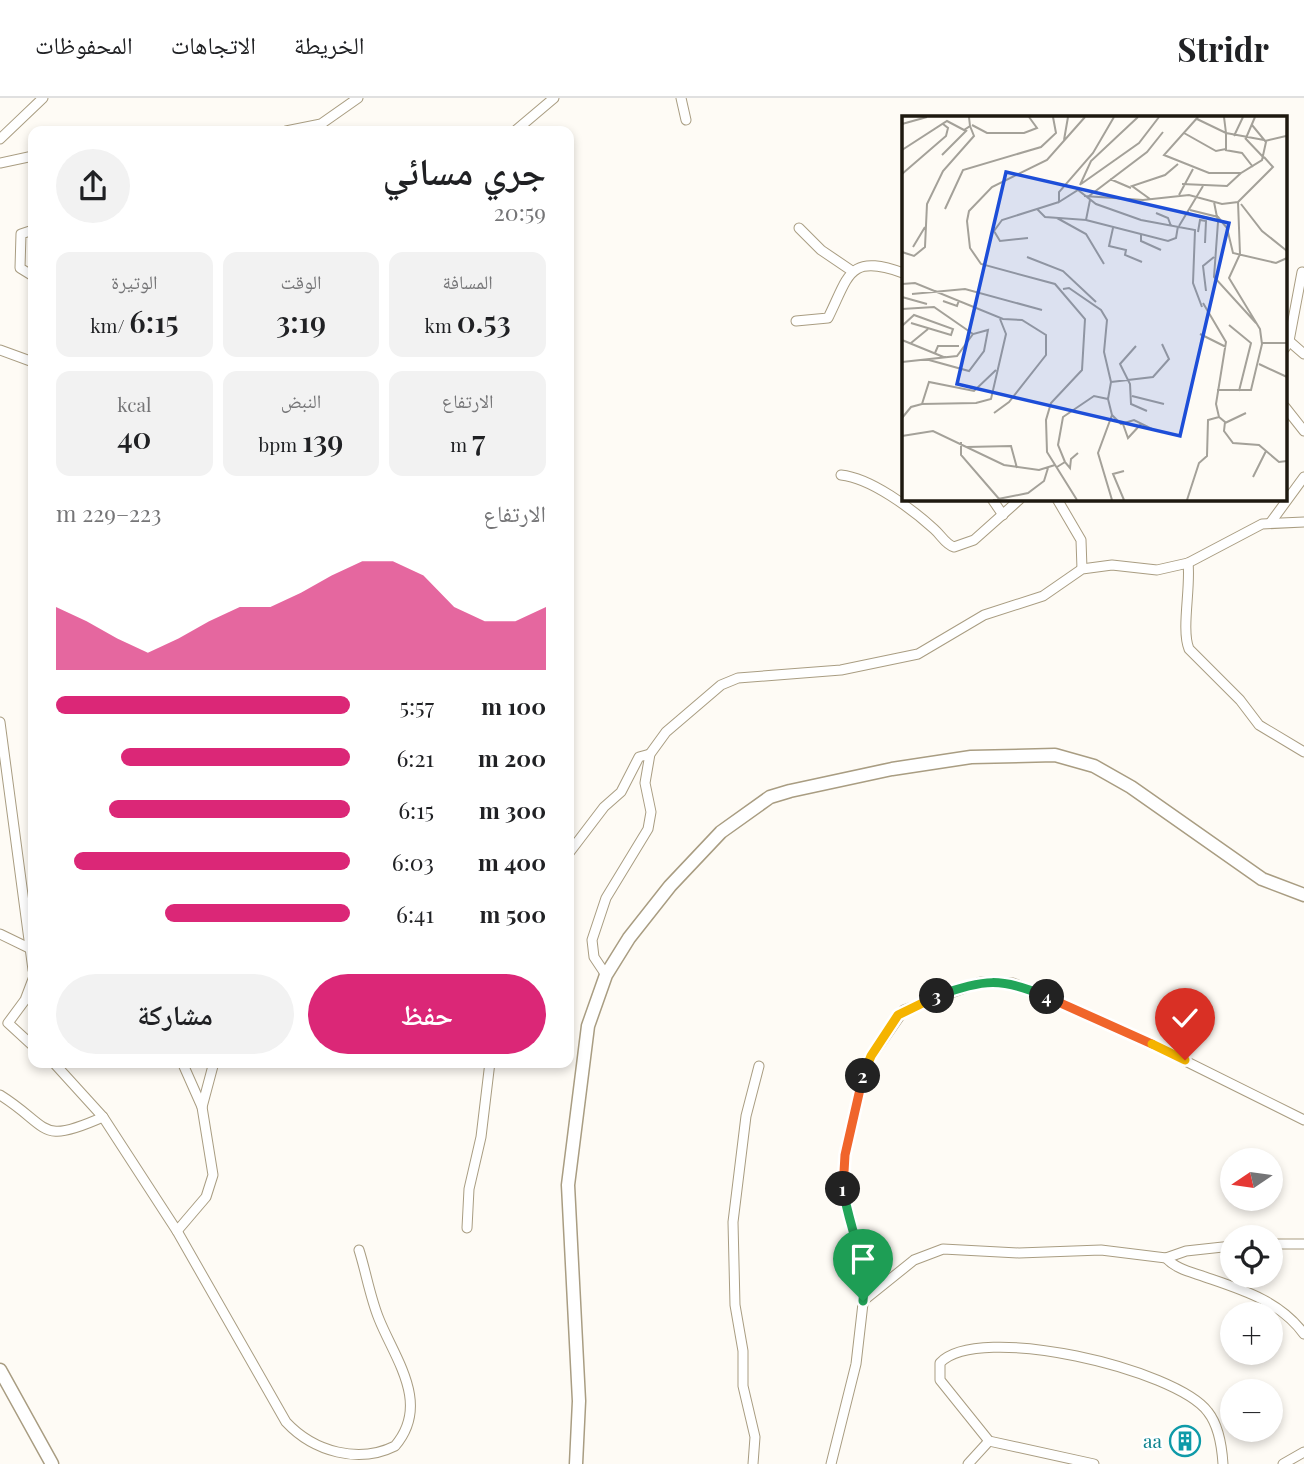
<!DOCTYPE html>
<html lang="ar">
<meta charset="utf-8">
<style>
:root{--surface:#fff;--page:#f2f2f2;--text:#202124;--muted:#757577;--line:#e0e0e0;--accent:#db2777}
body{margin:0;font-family:"Playfair Display","Noto Naskh Arabic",serif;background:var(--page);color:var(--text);direction:rtl;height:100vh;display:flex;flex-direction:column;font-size:26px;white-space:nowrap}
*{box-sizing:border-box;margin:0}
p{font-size:23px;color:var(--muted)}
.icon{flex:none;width:38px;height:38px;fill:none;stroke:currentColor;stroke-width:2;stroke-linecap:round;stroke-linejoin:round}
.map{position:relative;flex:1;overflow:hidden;direction:ltr}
.details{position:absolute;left:28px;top:28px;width:546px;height:942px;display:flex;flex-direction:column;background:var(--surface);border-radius:14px;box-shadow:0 4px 10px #0003;direction:rtl}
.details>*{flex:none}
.needle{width:46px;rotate:257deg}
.controls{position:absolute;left:1220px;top:1050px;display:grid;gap:14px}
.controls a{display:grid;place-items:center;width:63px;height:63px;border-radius:50%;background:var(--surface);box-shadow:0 4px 10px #0003;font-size:35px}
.pin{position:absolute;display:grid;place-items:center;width:60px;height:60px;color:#fff;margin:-72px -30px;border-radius:50% 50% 50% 0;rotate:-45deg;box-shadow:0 0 7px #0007}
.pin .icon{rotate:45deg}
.km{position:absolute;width:35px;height:35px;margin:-18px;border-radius:50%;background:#222;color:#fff;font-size:19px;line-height:35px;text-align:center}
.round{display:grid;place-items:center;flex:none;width:74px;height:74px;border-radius:37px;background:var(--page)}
.head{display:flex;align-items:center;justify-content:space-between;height:119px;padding:0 28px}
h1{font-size:38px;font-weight:600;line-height:52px}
.figures{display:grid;grid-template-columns:repeat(3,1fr);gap:10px;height:119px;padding:7px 28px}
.figures div{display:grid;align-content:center;border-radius:14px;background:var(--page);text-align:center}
.figures b{font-size:30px;font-weight:600}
.figures small{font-size:19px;font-weight:400}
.figures p{font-size:19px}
.chart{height:196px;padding:14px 28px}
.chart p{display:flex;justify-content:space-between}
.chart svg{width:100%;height:126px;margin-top:7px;fill:var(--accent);opacity:.7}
.action{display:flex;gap:14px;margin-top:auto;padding:14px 28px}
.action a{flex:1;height:80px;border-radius:42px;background:var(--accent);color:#fff;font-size:28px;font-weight:600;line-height:80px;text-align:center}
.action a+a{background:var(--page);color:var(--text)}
ul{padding:0 28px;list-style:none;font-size:23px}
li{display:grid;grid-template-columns:112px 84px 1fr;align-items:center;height:52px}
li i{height:18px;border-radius:9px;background:var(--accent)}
header{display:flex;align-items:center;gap:42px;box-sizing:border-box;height:98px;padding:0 35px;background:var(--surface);border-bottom:2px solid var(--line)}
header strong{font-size:33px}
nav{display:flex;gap:38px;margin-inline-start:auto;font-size:24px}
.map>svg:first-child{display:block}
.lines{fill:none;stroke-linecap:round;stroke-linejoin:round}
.street-casing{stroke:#a99d82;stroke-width:11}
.secondary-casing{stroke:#a99d82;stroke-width:15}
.street{stroke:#fff;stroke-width:9}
.secondary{stroke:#fff;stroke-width:12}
.split-1-casing{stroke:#fff;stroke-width:14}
.split-2-casing{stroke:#fff;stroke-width:14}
.split-3-casing{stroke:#fff;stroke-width:14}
.split-4-casing{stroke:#fff;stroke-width:14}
.split-5-casing{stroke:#fff;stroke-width:14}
.split-6-casing{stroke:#fff;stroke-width:14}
.split-1{stroke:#22a559;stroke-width:9}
.split-2{stroke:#f0652b;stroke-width:9}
.split-3{stroke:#f5b400;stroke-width:9}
.split-4{stroke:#22a559;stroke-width:9}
.split-5{stroke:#f0652b;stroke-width:9}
.split-6{stroke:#f5b400;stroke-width:9}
.labels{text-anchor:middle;stroke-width:5;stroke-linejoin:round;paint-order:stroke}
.culture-label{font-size:19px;fill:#0d838f;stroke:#fff;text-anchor:end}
.inset-road{fill:none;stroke:#a4a199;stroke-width:2}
.view{fill:#1d4ed8;fill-opacity:0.15;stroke:#1d4ed8;stroke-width:3.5}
.inset-edge{fill:none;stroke:#1e190f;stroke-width:3.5}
</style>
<header>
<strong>Stridr</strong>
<nav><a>الخريطة</a><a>الاتجاهات</a><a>المحفوظات</a></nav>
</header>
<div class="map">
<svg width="1304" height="1366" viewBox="0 0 1304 1366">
<rect width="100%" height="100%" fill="#fefbf5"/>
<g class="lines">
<g class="street-casing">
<g id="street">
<polyline points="681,0 686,22"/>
<polyline points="286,33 321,26 358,0"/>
<polyline points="515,33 554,0"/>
<polyline points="0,41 43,0"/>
<polyline points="0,65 33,58"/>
<polyline points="799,130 821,152 852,173"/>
<polyline points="33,132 21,136 20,170 33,178"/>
<path d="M796 223 828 220C849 178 848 155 903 175"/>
<polyline points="1289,243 1304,256"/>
<polyline points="1285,250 1289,243 1302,174"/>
<polyline points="0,252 33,264"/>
<polyline points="1285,309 1304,333"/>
<path d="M841 377C871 380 912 411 934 431 942 438 945 446 954 449L974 442 1020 401"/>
<polyline points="992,401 1003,417"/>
<polyline points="1057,401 1081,442 1082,471"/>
<polyline points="1271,424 1304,379"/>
<polyline points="1188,465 1262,426 1304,424"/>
<polyline points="0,624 33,872"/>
<polyline points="569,755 604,709 621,694 639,659 650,656"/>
<polyline points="0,836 31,851"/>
<path d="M606 877 594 859 592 842 606 800 648 731 651 714 645 685 650 656 666 634 721 587 738 580 841 572 918 556 984 517 1043 498 1082 471 1112 467 1157 472 1188 465C1191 489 1181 532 1189 551L1240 602 1259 627 1304 654"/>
<polyline points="33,881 25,902 8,925 33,948"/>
<path d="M0 997C51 1029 38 1048 103 1019L53 964"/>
<polyline points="202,1009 214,964"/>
<polyline points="103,1019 177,1133 206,1099 213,1077 202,1009 182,964"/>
<polyline points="467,1130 469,1091 481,1039 490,964"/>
<path d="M177 1133 286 1324C314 1354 359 1366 395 1348 431 1306 395 1261 379 1221 370 1199 366 1174 359 1152"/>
<polyline points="1270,1146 1304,1146"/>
<path d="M1166 1160C1176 1171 1191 1174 1205 1179 1243 1192 1280 1203 1304 1236"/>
<polyline points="863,1203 914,1162 943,1151 1019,1155 1101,1152 1166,1160 1186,1153 1232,1148"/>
<polyline points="753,1366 755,1339 743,1288 743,1253 735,1207 733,1124 746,1018 759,968"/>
<polyline points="831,1366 856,1266 865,1188 860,1154 843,1094 845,1057 867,965 904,912 981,884 1013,885 1131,936 1304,1022"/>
<polyline points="968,1366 989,1343"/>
<path d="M1094 1366 989 1343 940 1282V1265C978 1224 1176 1271 1208 1314 1219 1328 1222 1350 1223 1366"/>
<polyline points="1283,1366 1304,1354"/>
</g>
</g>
<g class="secondary-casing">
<g id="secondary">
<polyline points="0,1272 52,1366"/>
<polyline points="576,1366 579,1303 568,1087 588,928 606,877 629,840 670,788 721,734 770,699 790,693 892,671 971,659 1055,657 1094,668 1131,689 1262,781 1304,797"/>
</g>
</g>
<use href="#street" class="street"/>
<use href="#secondary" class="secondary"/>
</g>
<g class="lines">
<g class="split-1-casing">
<path id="split-1" d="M843 1091C849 1129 867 1164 863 1203"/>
</g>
<g class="split-2-casing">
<polyline id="split-2" points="843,1091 845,1057 863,978"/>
</g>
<g class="split-3-casing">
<polyline id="split-3" points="863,978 871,958 898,917 937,898"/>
</g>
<g class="split-4-casing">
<path id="split-4" d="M937 898C983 881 1002 879 1047 899"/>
</g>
<g class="split-5-casing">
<polyline id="split-5" points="1047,899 1152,946"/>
</g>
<g class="split-6-casing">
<polyline id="split-6" points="1152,946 1185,962"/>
</g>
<use href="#split-1" class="split-1"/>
<use href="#split-2" class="split-2"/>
<use href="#split-3" class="split-3"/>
<use href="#split-4" class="split-4"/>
<use href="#split-5" class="split-5"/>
<use href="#split-6" class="split-6"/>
</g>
<defs>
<g id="building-ring" transform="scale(1.575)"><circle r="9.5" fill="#fff" stroke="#0f9aa8" stroke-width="1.5"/><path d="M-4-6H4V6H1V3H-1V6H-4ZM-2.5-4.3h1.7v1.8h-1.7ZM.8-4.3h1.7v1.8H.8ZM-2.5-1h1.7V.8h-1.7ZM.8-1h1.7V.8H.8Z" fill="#0f9aa8"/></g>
</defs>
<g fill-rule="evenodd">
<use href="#building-ring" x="1185" y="1343"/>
</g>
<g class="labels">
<g class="culture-label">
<text x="1162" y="1350">aa</text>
</g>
</g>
<g transform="translate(902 18)">
<rect width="385" height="385" fill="#fefbf5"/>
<path class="inset-road" d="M212 1 191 37 157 76V86L176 74 194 88 239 104 293 114 291 167 300 191M296 1 262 39 307 57H339L360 44 364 26 350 9M295 3 324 17 322 1M0 8 25 1M70 9 85 17H122L135 12 127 1M282 17 314 35 324 33V17L362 24M332 20 341 1M343 22 362 42M344 22 353 1M162 24 166 1M363 25 384 20M0 34 45 5 62 14 68 10 67 1M323 34 340 37 351 51M40 39 65 14M0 58 44 20 46 12 41 8M208 63 229 72M179 68 237 27 257 1M280 68 325 70 339 57M178 69 189 45 236 1M277 79 291 53M182 80 241 84 287 79 320 88 336 86 371 51 362 41M187 80 245 36 261 16M248 83 230 70 263 59 276 48M157 86 135 93 143 101 184 104 188 84M312 86 316 106 312 161 354 207M339 88 360 115 385 135M43 93 61 54 139 31 154 17 151 1M288 94 316 101 325 112 331 137 374 147 385 142M254 97 266 102 269 110M155 102 184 118 202 148M184 104 266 125 274 122 276 110M277 110 301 70M211 112 207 130 224 134 223 139 240 146M296 116 298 104 304 105 303 127M239 119V125L259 134M126 122 98 125 92 115 100 104 135 93M11 131 23 111M0 136 12 140 23 131 25 88 41 55 72 20 68 10M125 141 161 155 194 186M0 168 13 167 101 203 120 204 144 219V239L107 286 92 297M161 173 167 172 199 194 205 204 202 236 209 266 206 283 192 280 161 301 156 329 163 346M304 175 301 150 312 141M10 178 63 173 140 194M0 181 25 188M41 185 55 190 57 184M301 187 324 226 314 288 317 301 323 306 322 315 331 327 357 329 377 346 385 345M0 193 32 191 71 218M327 209 349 227 337 275M0 210 12 199 51 213 49 219 9 207M298 218 324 231M0 224 44 242M9 227 26 213M360 227H385M234 230 218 248 228 268 229 288 245 295M33 237 36 230H57M0 246 55 240 71 218 86 214 82 235 67 255 27 244M357 248 385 261M94 254 72 275 27 266 20 288 74 287 89 283 104 218 98 203M209 266 251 261 267 243 260 228M315 274H349L360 228 358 213 327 162 338 138 336 86M230 280 262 288M206 283 210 299 196 337 210 384M210 299 219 308 232 304 250 313M0 302 9 291 20 288M323 307 344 297M221 308 226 322 239 308M0 320 31 315 102 349 137 354 153 349M59 326V339L98 384M65 331 109 330 115 352M155 351 163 346 168 352 169 343 176 337M351 361 364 335M91 384 126 377 142 365 146 352M175 384 145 336 144 304 149 287 180 254 183 203 153 168 79 148 68 132 65 105 67 95 90 71 145 44 183 1M222 384 211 358 222 355M285 384 297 347 305 340 306 304 317 301"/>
<path class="view" d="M104 56 327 107 278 320 55 268Z"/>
<rect width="385" height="385" class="inset-edge"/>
</g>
</svg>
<div class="controls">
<a><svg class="needle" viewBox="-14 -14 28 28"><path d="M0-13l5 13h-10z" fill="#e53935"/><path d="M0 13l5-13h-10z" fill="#757577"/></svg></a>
<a><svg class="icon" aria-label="locate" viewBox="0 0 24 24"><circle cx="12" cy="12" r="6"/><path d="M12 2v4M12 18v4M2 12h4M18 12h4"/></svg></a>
<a>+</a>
<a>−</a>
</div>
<div class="pin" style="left:863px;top:1203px;background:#1e9e55"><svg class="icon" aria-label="arrive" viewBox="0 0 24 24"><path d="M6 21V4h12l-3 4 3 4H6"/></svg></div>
<div class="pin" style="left:1185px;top:962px;background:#d93025"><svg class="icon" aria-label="check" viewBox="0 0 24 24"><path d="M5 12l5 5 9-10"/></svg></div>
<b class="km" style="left:843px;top:1091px">1</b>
<b class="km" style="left:863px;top:978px">2</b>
<b class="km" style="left:937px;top:898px">3</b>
<b class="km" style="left:1047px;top:899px">4</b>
<section class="details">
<div class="head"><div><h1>جري مسائي</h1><p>20:59</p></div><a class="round"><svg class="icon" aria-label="share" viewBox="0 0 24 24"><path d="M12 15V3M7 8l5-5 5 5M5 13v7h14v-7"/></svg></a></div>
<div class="figures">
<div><p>المسافة</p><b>0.53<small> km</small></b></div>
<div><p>الوقت</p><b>3:19</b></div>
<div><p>الوتيرة</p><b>6:15<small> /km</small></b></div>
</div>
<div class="figures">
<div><p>الارتفاع</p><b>7<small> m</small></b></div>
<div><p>النبض</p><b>139<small> bpm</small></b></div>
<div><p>kcal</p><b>40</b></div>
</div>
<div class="chart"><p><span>الارتفاع</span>223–229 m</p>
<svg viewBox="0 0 160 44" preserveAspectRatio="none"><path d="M0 44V22L10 27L20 33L30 38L40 33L50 27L60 22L70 22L80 17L90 11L100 6L110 6L120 11L130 22L140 27L150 27L160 22V44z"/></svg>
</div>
<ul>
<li><b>100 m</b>5:57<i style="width:100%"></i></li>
<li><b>200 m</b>6:21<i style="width:78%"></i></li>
<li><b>300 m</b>6:15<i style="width:82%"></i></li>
<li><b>400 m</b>6:03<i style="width:94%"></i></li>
<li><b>500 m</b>6:41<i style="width:63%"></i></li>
</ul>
<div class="action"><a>حفظ</a><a>مشاركة</a></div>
</section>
</div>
